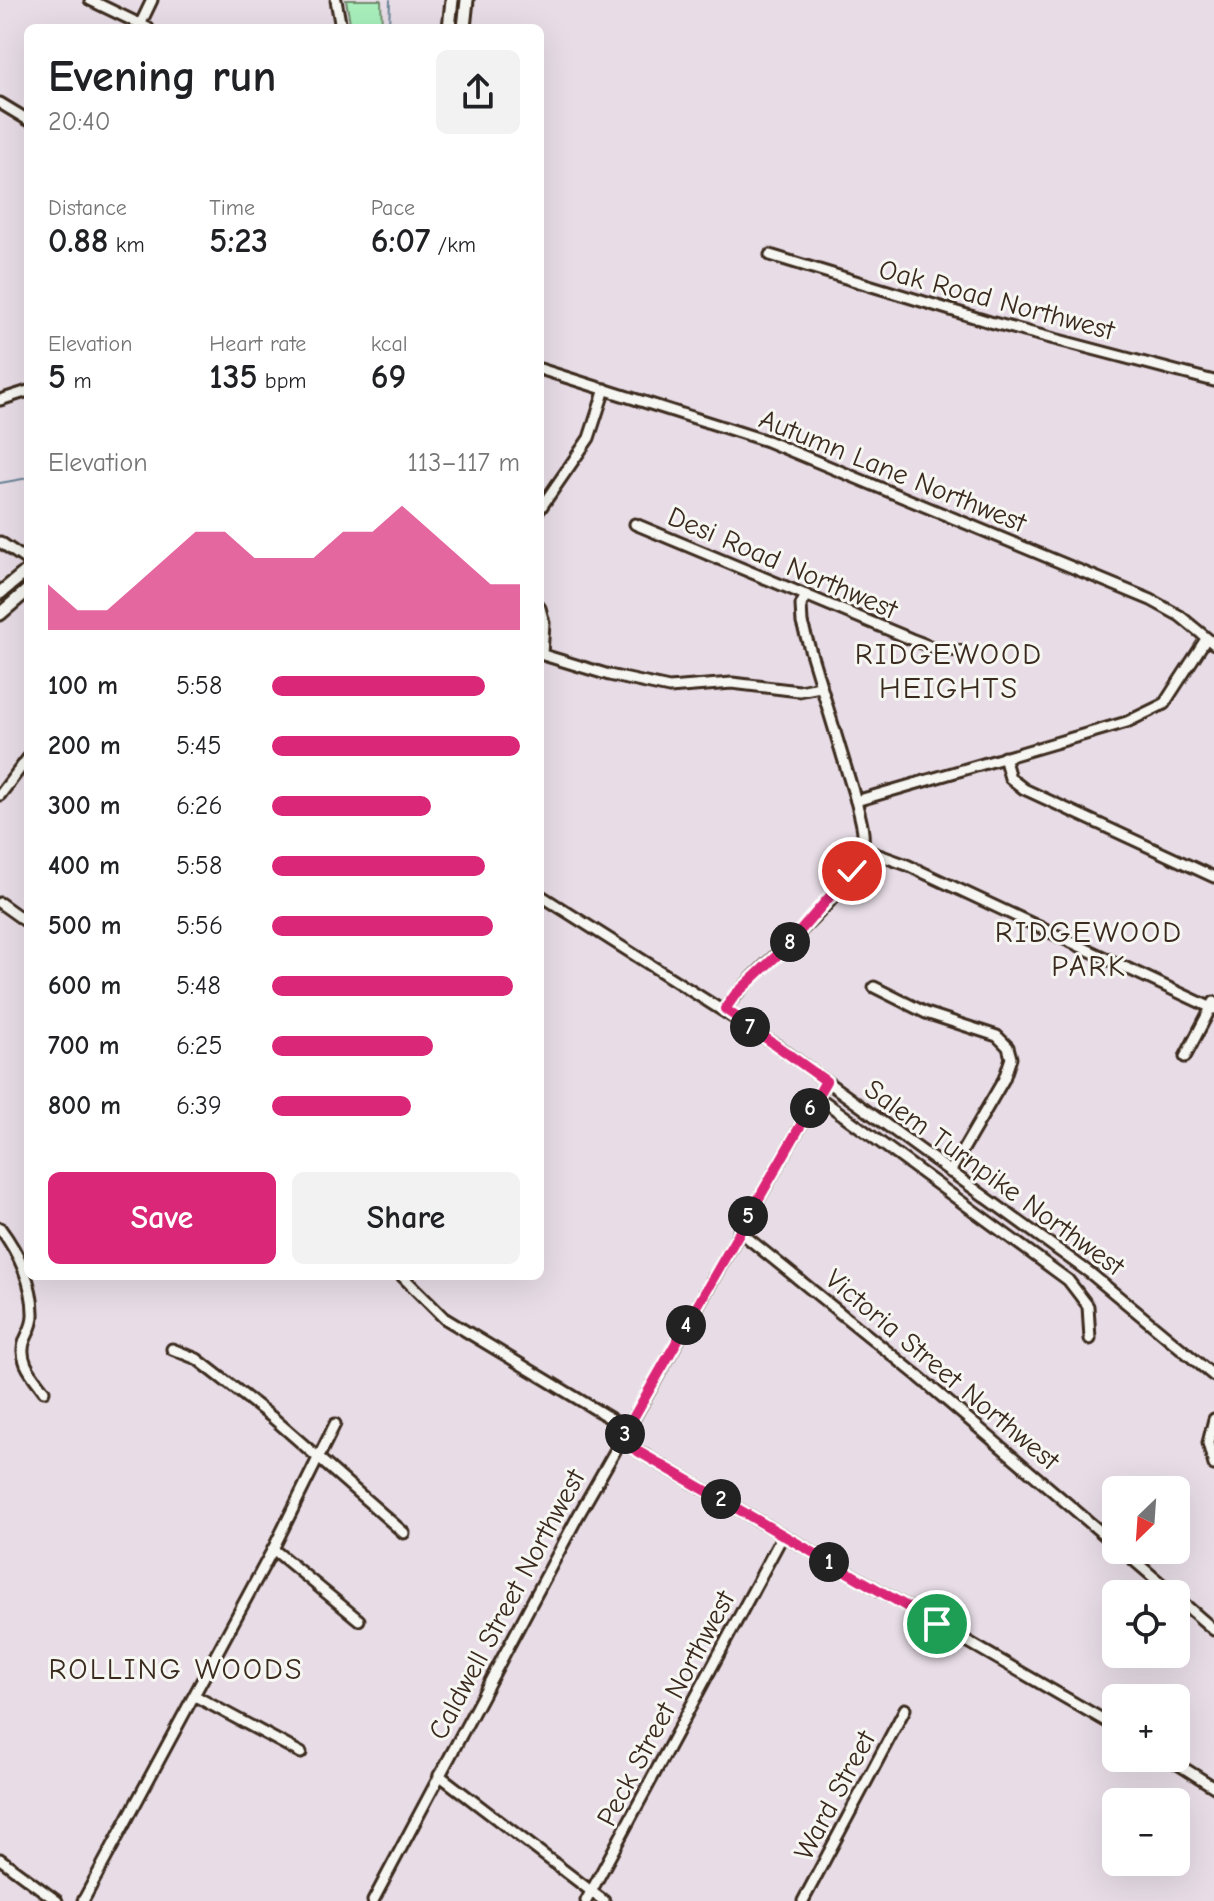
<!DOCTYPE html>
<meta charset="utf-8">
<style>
:root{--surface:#fff;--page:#f2f2f2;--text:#202124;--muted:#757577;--accent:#db2777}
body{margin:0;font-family:"Comic Neue",sans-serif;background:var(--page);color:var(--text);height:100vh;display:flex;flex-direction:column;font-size:30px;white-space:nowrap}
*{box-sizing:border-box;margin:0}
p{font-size:26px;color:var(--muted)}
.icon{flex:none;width:44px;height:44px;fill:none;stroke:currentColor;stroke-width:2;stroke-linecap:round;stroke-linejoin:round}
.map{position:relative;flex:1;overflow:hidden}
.sheet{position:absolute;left:24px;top:24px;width:520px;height:1256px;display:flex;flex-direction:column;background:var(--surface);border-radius:12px;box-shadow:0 8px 32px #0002}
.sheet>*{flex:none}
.needle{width:52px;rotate:205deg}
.controls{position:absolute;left:1102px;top:1476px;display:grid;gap:16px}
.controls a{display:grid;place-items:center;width:88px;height:88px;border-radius:12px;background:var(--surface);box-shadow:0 8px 32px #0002;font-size:40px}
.pin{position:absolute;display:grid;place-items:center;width:68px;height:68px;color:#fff;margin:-34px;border:4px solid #fff;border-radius:50%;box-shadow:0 2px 8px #0007}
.km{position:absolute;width:40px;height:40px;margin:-20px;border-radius:50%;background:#222;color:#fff;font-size:22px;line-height:40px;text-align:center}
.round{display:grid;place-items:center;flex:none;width:84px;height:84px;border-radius:12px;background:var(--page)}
.headline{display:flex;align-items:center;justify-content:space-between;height:136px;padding:0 24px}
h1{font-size:44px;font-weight:600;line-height:60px}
.metrics{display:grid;grid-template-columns:repeat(3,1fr);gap:12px;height:136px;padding:8px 24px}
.metrics div{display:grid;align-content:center}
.metrics b{font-size:34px;font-weight:600}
.metrics small{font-size:22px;font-weight:400}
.metrics p{font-size:22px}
.chart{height:224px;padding:16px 24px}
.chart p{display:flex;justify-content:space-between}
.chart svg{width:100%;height:144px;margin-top:8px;fill:var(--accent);opacity:.7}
.primary-button{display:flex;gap:16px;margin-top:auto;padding:16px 24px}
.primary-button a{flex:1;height:92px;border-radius:12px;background:var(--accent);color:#fff;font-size:32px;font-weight:600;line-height:92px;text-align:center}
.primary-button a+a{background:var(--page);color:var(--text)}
ul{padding:0 24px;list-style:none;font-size:26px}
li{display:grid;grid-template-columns:128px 96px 1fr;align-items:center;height:60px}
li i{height:20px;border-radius:10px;background:var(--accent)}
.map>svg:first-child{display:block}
.green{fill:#a8efbc;stroke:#728c6d;stroke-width:2}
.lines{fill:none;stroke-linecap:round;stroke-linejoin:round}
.stream{stroke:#698396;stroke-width:2}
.minor-casing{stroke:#3b2a1e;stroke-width:15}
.major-casing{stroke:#3b2a1e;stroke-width:17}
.minor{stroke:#f6f6f2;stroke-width:9}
.major{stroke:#f6f6f2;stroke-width:11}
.route-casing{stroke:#fff;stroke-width:16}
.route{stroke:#db2777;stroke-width:10}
.labels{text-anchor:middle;stroke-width:6;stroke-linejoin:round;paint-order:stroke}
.street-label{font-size:28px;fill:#3b2a1e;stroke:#f6f6f2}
.neighbourhood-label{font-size:30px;letter-spacing:2px;fill:#3b2a1e;stroke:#f6f6f2}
</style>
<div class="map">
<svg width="1214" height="1901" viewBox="0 0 1214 1901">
<rect width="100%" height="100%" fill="#e8dde7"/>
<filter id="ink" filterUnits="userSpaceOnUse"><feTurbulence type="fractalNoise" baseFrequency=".0125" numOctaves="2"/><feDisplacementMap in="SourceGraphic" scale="16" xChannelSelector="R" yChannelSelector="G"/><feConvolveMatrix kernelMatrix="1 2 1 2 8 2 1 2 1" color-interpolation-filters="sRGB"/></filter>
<g filter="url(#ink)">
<polygon class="green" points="346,0 381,0 382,28 351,28"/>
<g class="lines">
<g class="stream">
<polyline points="389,28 390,0"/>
<polyline points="0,483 28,478"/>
</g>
<g class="minor-casing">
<g id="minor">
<polyline points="90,0 148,28"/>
<polyline points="336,0 341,28"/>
<polyline points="140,25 152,0"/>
<polyline points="0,103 28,120"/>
<polyline points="770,255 990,322 1214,381"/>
<polyline points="540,369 767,441 1151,600 1180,616 1214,644"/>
<polyline points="0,400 28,391"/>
<polyline points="540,509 589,438 605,389"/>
<polyline points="635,524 911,639 937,649 961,651"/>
<polyline points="0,542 28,561"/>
<polyline points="540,608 544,623 542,654"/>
<polyline points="540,654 609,675 669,688 732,683 799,691 820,687"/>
<polyline points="1004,757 1010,778 1024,789 1214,877"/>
<polyline points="0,795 28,758"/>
<polyline points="856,801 1127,722 1164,704 1206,639"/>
<polyline points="862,849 907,865 1214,1009"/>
<polyline points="540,895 775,1044 1090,1273 1214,1376"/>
<polyline points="0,903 28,923"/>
<polyline points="874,987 926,1013 997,1036 1008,1047 1011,1058 1004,1079 950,1172"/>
<path d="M725 1009C755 966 850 899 862 850 866 834 860 817 856 801L802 623 801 605 806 595"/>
<polyline points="1185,1057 1214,1002"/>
<polyline points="817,1096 1068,1280 1088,1306 1090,1339"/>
<path d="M0 1228C18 1252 34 1285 33 1316 33 1325 28 1333 25 1340 17 1360 33 1376 44 1391"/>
<polyline points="739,1231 918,1376 1116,1545"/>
<polyline points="402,1276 444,1318 628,1429"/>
<polyline points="172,1349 197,1359 273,1418 404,1533"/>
<polyline points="1214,1419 1208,1443 1214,1465"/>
<polyline points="620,1441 1116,1727"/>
<polyline points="273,1549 359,1620"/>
<polyline points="1122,1550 1173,1594"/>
<polyline points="1176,1597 1214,1630"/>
<polyline points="195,1696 301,1753"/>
<polyline points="1168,1758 1214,1787"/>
<polyline points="439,1775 604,1901"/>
<polyline points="0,1859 57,1901"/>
<polyline points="83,1901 273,1549 335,1424"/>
<polyline points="373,1901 578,1516 826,1081"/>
<polyline points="586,1901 783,1535"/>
<polyline points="803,1901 905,1709"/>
</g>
</g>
<g class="major-casing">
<g id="major">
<polyline points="449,28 452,0"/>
<polyline points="464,28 467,0"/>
<polyline points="0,593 28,570"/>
<polyline points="0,614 28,590"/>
</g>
</g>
<use href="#minor" class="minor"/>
<use href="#major" class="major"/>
</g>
</g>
<g class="lines" filter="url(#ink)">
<g class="route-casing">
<polyline id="route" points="852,871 788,945 735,995 725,1009 826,1081 620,1441 937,1624"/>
</g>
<use href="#route" class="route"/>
</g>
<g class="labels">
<g class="street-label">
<text transform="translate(997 299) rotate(15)" y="10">Oak Road Northwest</text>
<text transform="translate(893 470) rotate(22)" y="10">Autumn Lane Northwest</text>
<text transform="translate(783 562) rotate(23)" y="10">Desi Road Northwest</text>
<text transform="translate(995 1177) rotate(36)" y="10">Salem Turnpike Northwest</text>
<text transform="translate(943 1369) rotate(40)" y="10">Victoria Street Northwest</text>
<text transform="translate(506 1604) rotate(-62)" y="10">Caldwell Street Northwest</text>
<text transform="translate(665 1708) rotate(-62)" y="10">Peck Street Northwest</text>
<text transform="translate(834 1795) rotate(-62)" y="10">Ward Street</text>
</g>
<g class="neighbourhood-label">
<text x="949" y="664">RIDGEWOOD<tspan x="949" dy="34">HEIGHTS</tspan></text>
<text x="1089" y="942">RIDGEWOOD<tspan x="1089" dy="34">PARK</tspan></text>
<text x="176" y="1679">ROLLING WOODS</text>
</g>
</g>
</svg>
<div class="controls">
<a><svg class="needle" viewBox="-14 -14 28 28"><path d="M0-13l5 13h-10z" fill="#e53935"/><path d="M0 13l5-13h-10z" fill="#757577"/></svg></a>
<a><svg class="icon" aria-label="locate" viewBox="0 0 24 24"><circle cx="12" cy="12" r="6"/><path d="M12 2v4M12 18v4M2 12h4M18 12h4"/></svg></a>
<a>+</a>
<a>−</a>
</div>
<div class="pin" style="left:937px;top:1624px;background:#1e9e55"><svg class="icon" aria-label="arrive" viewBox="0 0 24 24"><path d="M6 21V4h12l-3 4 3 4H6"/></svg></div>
<div class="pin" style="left:852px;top:871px;background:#d93025"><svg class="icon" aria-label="check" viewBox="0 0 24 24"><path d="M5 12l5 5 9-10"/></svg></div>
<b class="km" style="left:829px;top:1562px">1</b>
<b class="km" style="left:721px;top:1499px">2</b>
<b class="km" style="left:625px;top:1434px">3</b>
<b class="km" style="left:686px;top:1325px">4</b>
<b class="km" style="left:748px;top:1216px">5</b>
<b class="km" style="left:810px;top:1108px">6</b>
<b class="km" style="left:750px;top:1027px">7</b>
<b class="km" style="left:790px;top:942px">8</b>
<section class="sheet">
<div class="headline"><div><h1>Evening run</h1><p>20:40</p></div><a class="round"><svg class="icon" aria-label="share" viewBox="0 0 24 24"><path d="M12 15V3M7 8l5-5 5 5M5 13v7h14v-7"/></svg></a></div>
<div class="metrics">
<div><p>Distance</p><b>0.88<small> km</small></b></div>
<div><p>Time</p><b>5:23</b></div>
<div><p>Pace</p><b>6:07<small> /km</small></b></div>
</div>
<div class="metrics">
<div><p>Elevation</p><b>5<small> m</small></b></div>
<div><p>Heart rate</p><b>135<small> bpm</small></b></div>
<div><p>kcal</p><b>69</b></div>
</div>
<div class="chart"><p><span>Elevation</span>113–117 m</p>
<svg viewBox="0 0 160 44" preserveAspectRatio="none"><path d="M0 44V30L10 38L20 38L30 30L40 22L50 14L60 14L70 22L80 22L90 22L100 14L110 14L120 6L130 14L140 22L150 30L160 30V44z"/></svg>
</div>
<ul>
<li><b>100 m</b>5:58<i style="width:86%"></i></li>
<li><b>200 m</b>5:45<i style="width:100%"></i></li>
<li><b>300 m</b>6:26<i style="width:64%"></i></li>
<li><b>400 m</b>5:58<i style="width:86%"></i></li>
<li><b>500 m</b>5:56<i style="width:89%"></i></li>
<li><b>600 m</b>5:48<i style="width:97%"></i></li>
<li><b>700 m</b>6:25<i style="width:65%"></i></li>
<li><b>800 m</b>6:39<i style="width:56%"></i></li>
</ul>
<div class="primary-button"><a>Save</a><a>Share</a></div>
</section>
</div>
